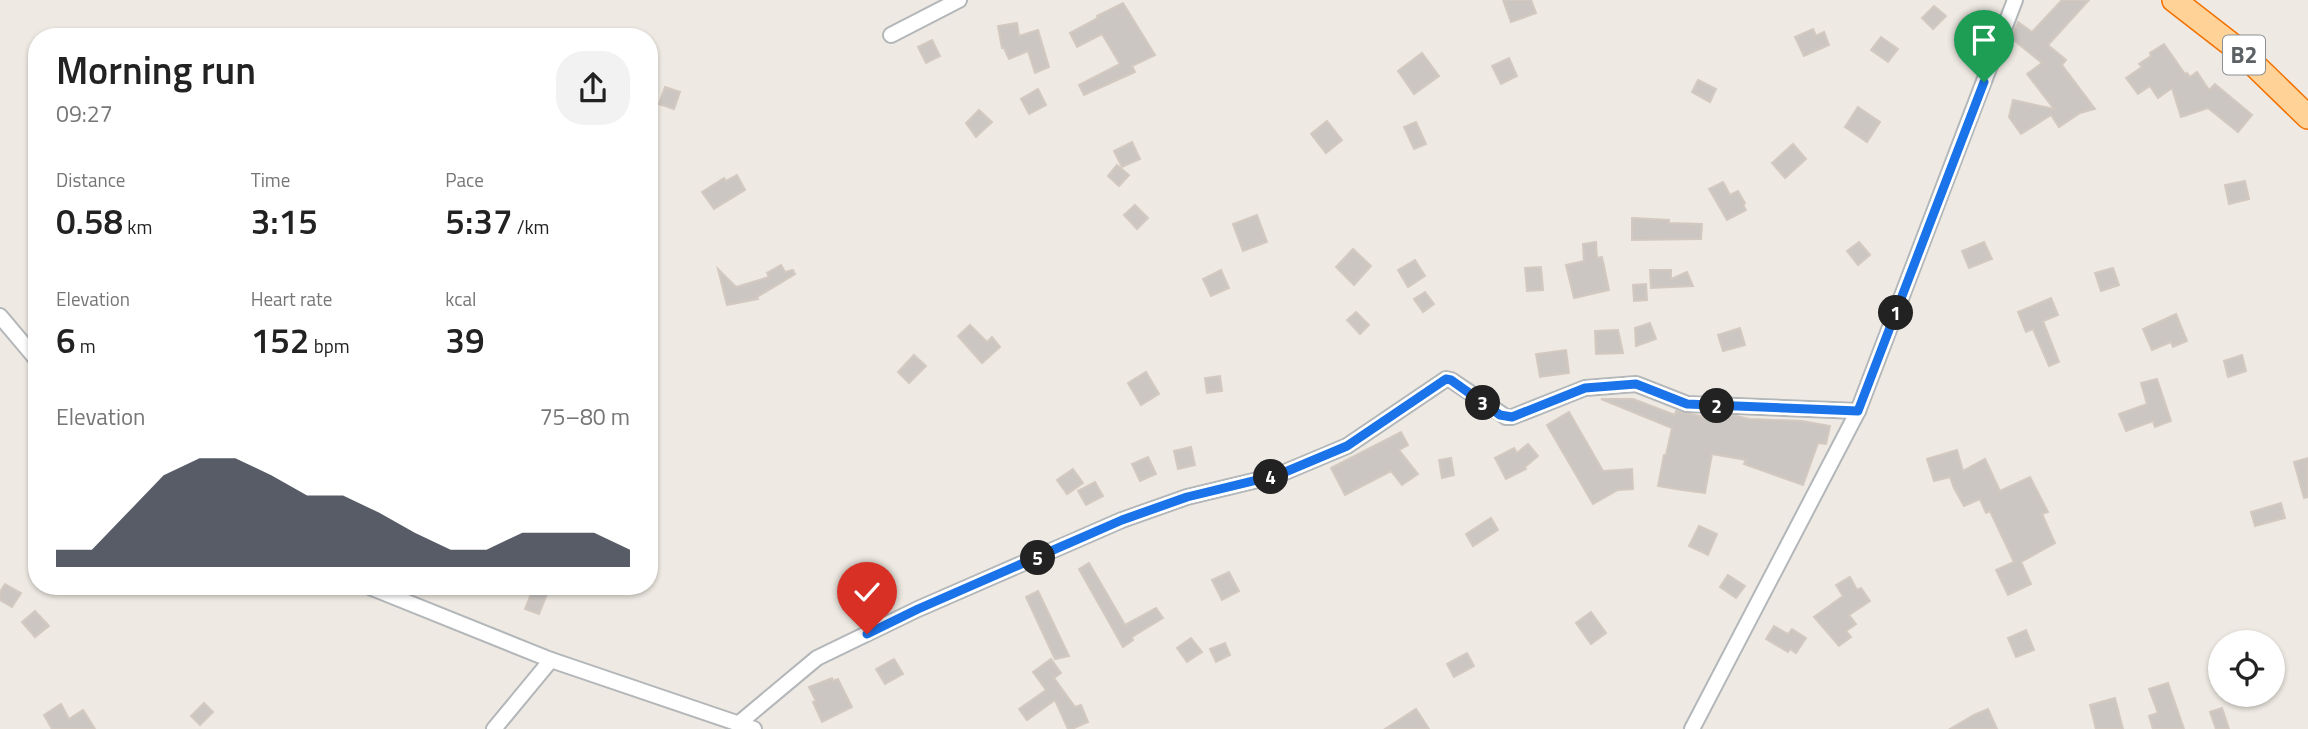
<!DOCTYPE html>
<meta charset="utf-8">
<style>
:root{--surface:#fff;--page:#f2f2f2;--text:#222;--muted:#767676;--accent:#111827}
body{margin:0;font-family:"Titillium Web",sans-serif;background:var(--page);color:var(--text);height:100vh;display:flex;flex-direction:column;font-size:26px;white-space:nowrap}
*{box-sizing:border-box;margin:0}
p{font-size:23px;color:var(--muted)}
.icon{flex:none;width:38px;height:38px;fill:none;stroke:currentColor;stroke-width:2;stroke-linecap:round;stroke-linejoin:round}
.map{position:relative;flex:1;overflow:hidden}
.details{position:absolute;left:28px;top:28px;width:630px;height:567px;display:flex;flex-direction:column;background:var(--surface);border-radius:28px;box-shadow:0 2px 5px #0004}
.details>*{flex:none}
.tools{position:absolute;left:2208px;top:630px;display:grid;gap:14px}
.tools a{display:grid;place-items:center;width:77px;height:77px;border-radius:50%;background:var(--surface);box-shadow:0 2px 5px #0004;font-size:35px}
.pin{position:absolute;display:grid;place-items:center;width:60px;height:60px;color:#fff;margin:-72px -30px;border-radius:50% 50% 50% 0;rotate:-45deg;box-shadow:0 0 7px #0007}
.pin .icon{rotate:45deg}
.km{position:absolute;width:35px;height:35px;margin:-18px;border-radius:50%;background:#222;color:#fff;font-size:19px;line-height:35px;text-align:center}
.round{display:grid;place-items:center;flex:none;width:74px;height:74px;border-radius:28px;background:var(--page)}
.overview{display:flex;align-items:center;justify-content:space-between;height:119px;padding:0 28px}
h1{font-size:38px;font-weight:600;line-height:52px}
.stats{display:grid;grid-template-columns:repeat(3,1fr);gap:10px;height:119px;padding:7px 28px}
.stats div{display:grid;align-content:center}
.stats b{font-size:35px;font-weight:600}
.stats small{font-size:19px;font-weight:400}
.stats p{font-size:19px}
.chart{height:196px;padding:14px 28px}
.chart p{display:flex;justify-content:space-between}
.chart svg{width:100%;height:126px;margin-top:7px;fill:var(--accent);opacity:.7}
.map>svg:first-child{display:block}
.building{fill:#cbc6c1;stroke:#d3c9c0;stroke-width:2}
.lines{fill:none;stroke-linecap:round;stroke-linejoin:round}
.minor-casing{stroke:#b3b7ba;stroke-width:18}
.trunk-casing{stroke:#f17100;stroke-width:26}
.minor{stroke:#fff;stroke-width:14}
.trunk{stroke:#ffd298;stroke-width:23}
.route-casing{stroke:#fff;stroke-width:14}
.route{stroke:#1a73e8;stroke-width:9}
.labels{text-anchor:middle;stroke-width:7;stroke-linejoin:round;paint-order:stroke}
.shield{fill:#fff;stroke:#8c9092;stroke-width:2}
.shield-label{font-size:23px;font-weight:bold;fill:#5b6164}
</style>
<div class="map">
<svg width="2308" height="729" viewBox="0 0 2308 729">
<rect width="100%" height="100%" fill="#eee9e2"/>
<g class="building">
<polygon points="1503,0 1531,0 1536,13 1511,22"/>
<polygon points="2062,0 2089,0 2048,45 2066,60 2062,65 2095,109 2080,113 2059,127 2051,115 2021,134 2009,117 2013,100 2054,109 2027,74 2042,63 2011,38 2018,22 2032,32"/>
<polygon points="1123,3 1155,55 1132,66 1135,72 1084,95 1079,85 1120,64 1102,34 1077,47 1070,33 1098,18 1097,16"/>
<polygon points="1934,6 1946,16 1933,29 1922,18"/>
<polygon points="1017,23 1019,36 1038,30 1049,67 1035,73 1028,51 1009,59 1004,48 1002,48 998,26"/>
<polygon points="1813,29 1816,36 1824,32 1829,45 1804,56 1795,37"/>
<polygon points="1881,37 1898,49 1888,62 1871,50"/>
<polygon points="932,40 940,56 926,63 918,47"/>
<polygon points="2164,44 2185,74 2187,73 2190,77 2197,72 2209,90 2215,84 2252,115 2238,132 2208,108 2181,117 2172,88 2158,98 2150,86 2138,94 2126,78 2142,67 2139,64 2151,56 2150,53"/>
<polygon points="1422,53 1439,76 1414,94 1398,71"/>
<polygon points="1509,58 1517,76 1501,84 1492,66"/>
<polygon points="1698,80 1716,89 1710,102 1692,92"/>
<polygon points="665,87 680,92 674,109 659,104"/>
<polygon points="1038,89 1046,105 1029,114 1021,99"/>
<polygon points="1858,107 1880,122 1867,142 1845,127"/>
<polygon points="979,110 992,122 976,137 966,123"/>
<polygon points="1327,121 1342,140 1326,153 1311,134"/>
<polygon points="1416,122 1426,144 1414,149 1404,127"/>
<polygon points="1132,142 1140,159 1122,167 1114,151"/>
<polygon points="1793,144 1806,159 1785,178 1772,163"/>
<polygon points="1117,165 1129,175 1119,186 1108,176"/>
<polygon points="737,175 745,190 714,209 702,192 724,178 726,181"/>
<polygon points="2245,181 2249,199 2229,204 2225,185"/>
<polygon points="1723,182 1730,195 1738,191 1745,203 1743,205 1746,210 1727,220 1709,189"/>
<polygon points="1135,205 1148,218 1137,229 1124,215"/>
<polygon points="1257,215 1267,242 1243,251 1233,224"/>
<polygon points="1632,218 1669,220 1669,223 1702,224 1701,239 1632,240"/>
<polygon points="1596,242 1597,258 1602,257 1609,290 1574,298 1566,265 1584,261 1583,244"/>
<polygon points="1859,242 1870,255 1858,265 1847,251"/>
<polygon points="1984,242 1992,259 1969,268 1962,251"/>
<polygon points="1353,249 1371,266 1354,285 1336,267"/>
<polygon points="1415,260 1425,276 1408,287 1398,270"/>
<polygon points="781,265 785,272 793,270 795,274 757,297 758,299 727,305 718,269 736,287 769,277 767,273"/>
<polygon points="1541,267 1543,290 1527,291 1525,268"/>
<polygon points="2113,268 2119,285 2101,291 2095,273"/>
<polygon points="1221,270 1229,288 1211,296 1203,279"/>
<polygon points="1650,270 1671,270 1671,279 1687,272 1693,286 1651,288"/>
<polygon points="1646,284 1647,300 1634,301 1633,285"/>
<polygon points="1425,292 1434,304 1423,312 1414,299"/>
<polygon points="2051,298 2058,315 2043,321 2059,362 2049,366 2033,329 2026,332 2018,312"/>
<polygon points="1356,312 1369,325 1360,334 1347,320"/>
<polygon points="2176,314 2187,341 2173,347 2171,342 2152,350 2143,329"/>
<polygon points="1650,323 1656,339 1636,346 1635,328"/>
<polygon points="970,325 987,342 992,337 1000,347 982,363 958,336"/>
<polygon points="1740,328 1745,345 1723,351 1718,335"/>
<polygon points="1618,330 1623,353 1596,354 1595,331"/>
<polygon points="1566,350 1569,373 1540,377 1536,354"/>
<polygon points="914,355 926,366 909,383 898,372"/>
<polygon points="2242,355 2246,371 2228,377 2224,361"/>
<polygon points="1146,372 1159,394 1141,405 1128,383"/>
<polygon points="1220,376 1222,391 1207,393 1205,378"/>
<polygon points="2157,379 2171,421 2155,427 2153,421 2126,431 2119,414 2147,404 2141,383"/>
<polygon points="1601,399 1633,399 1675,415 1676,411 1719,420 1720,415 1732,415 1749,419 1802,421 1830,426 1826,444 1818,443 1803,485 1744,464 1746,460 1712,454 1705,493 1682,490 1658,486 1664,455 1666,455 1672,428"/>
<polygon points="1569,412 1603,471 1632,469 1633,489 1618,490 1593,504 1547,425"/>
<polygon points="1401,432 1408,445 1399,450 1418,474 1402,485 1391,471 1345,495 1331,468"/>
<polygon points="1528,444 1538,456 1525,467 1526,469 1506,479 1495,458 1514,448 1517,453"/>
<polygon points="1191,447 1195,465 1178,469 1174,451"/>
<polygon points="1957,450 1963,471 1985,459 2000,491 2030,477 2048,512 2042,514 2055,543 2021,562 2031,584 2008,595 1996,570 2014,562 1990,511 1986,513 1980,499 1964,506 1954,488 1950,477 1934,481 1927,459"/>
<polygon points="1148,457 1156,474 1140,481 1132,464"/>
<polygon points="1451,458 1454,475 1442,478 1439,460"/>
<polygon points="2308,458 2308,497 2304,498 2294,462"/>
<polygon points="1073,469 1083,483 1067,494 1057,480"/>
<polygon points="1095,482 1103,496 1086,505 1078,491"/>
<polygon points="2281,503 2285,518 2255,526 2251,512"/>
<polygon points="1491,518 1498,530 1473,546 1466,534"/>
<polygon points="1699,526 1717,534 1708,555 1689,546"/>
<polygon points="1089,563 1125,625 1156,608 1163,618 1132,637 1133,640 1123,647 1079,569"/>
<polygon points="1229,572 1239,591 1222,600 1212,580"/>
<polygon points="1728,575 1745,586 1736,598 1720,587"/>
<polygon points="1850,577 1857,590 1861,588 1870,601 1849,615 1856,624 1846,631 1851,637 1839,646 1814,617 1843,596 1836,585"/>
<polygon points="5,584 21,593 12,607 0,600 0,592"/>
<polygon points="533,589 547,594 539,614 525,609"/>
<polygon points="1038,591 1069,656 1055,659 1026,597"/>
<polygon points="35,611 49,626 35,637 22,622"/>
<polygon points="1591,612 1606,633 1591,644 1576,623"/>
<polygon points="1774,626 1788,634 1792,629 1806,638 1796,653 1790,649 1788,652 1766,639"/>
<polygon points="2026,630 2034,650 2016,657 2008,638"/>
<polygon points="1191,638 1202,652 1187,662 1177,648"/>
<polygon points="1225,643 1230,655 1216,662 1210,649"/>
<polygon points="1467,653 1474,666 1454,677 1447,664"/>
<polygon points="894,659 903,674 885,684 876,669"/>
<polygon points="1051,659 1061,673 1054,678 1075,707 1081,705 1088,722 1072,729 1068,729 1055,700 1027,720 1019,709 1046,690 1033,672"/>
<polygon points="832,678 833,681 838,679 852,707 822,722 813,702 816,701 809,687"/>
<polygon points="2168,683 2184,729 2153,729 2149,716 2158,713 2149,689"/>
<polygon points="2115,698 2123,729 2096,729 2090,705"/>
<polygon points="204,703 213,712 200,725 191,716"/>
<polygon points="61,704 69,719 83,710 95,729 52,729 44,715"/>
<polygon points="2222,708 2229,729 2216,729 2210,712"/>
<polygon points="1416,709 1429,729 1385,729"/>
<polygon points="1988,709 1997,729 1950,729 1974,715"/>
</g>
<g class="lines">
<g class="minor-casing">
<g id="minor">
<polyline points="891,35 959,0"/>
<polyline points="0,316 37,360"/>
<polyline points="367,586 551,660 754,729"/>
<polyline points="738,724 817,658 918,609 1122,520 1187,497 1278,475 1347,446 1446,379 1451,380 1506,417 1512,417 1585,388 1636,384 1687,404 1858,411"/>
<polyline points="494,729 551,660"/>
<polyline points="1692,729 1858,411 2015,0"/>
</g>
</g>
<g class="trunk-casing">
<polyline id="trunk" points="2174,0 2241,52 2308,117"/>
</g>
<use href="#minor" class="minor"/>
<use href="#trunk" class="trunk"/>
</g>
<g class="lines">
<g class="route-casing">
<polyline id="route" points="867,634 918,609 1122,520 1187,497 1278,475 1347,446 1446,379 1451,380 1500,415 1512,417 1585,388 1636,384 1687,404 1858,411 1984,82"/>
</g>
<use href="#route" class="route"/>
</g>
<g class="labels">
<rect class="shield" x="2223" y="35.5" width="42" height="39" rx="5"/>
<g class="shield-label">
<text x="2244" y="63">B2</text>
</g>
</g>
</svg>
<div class="tools">
<a><svg class="icon" aria-label="locate" viewBox="0 0 24 24"><circle cx="12" cy="12" r="6"/><path d="M12 2v4M12 18v4M2 12h4M18 12h4"/></svg></a>
</div>
<div class="pin" style="left:1984px;top:82px;background:#1e9e55"><svg class="icon" aria-label="arrive" viewBox="0 0 24 24"><path d="M6 21V4h12l-3 4 3 4H6"/></svg></div>
<div class="pin" style="left:867px;top:634px;background:#d93025"><svg class="icon" aria-label="check" viewBox="0 0 24 24"><path d="M5 12l5 5 9-10"/></svg></div>
<b class="km" style="left:1896px;top:313px">1</b>
<b class="km" style="left:1717px;top:406px">2</b>
<b class="km" style="left:1483px;top:403px">3</b>
<b class="km" style="left:1271px;top:477px">4</b>
<b class="km" style="left:1038px;top:558px">5</b>
<section class="details">
<div class="overview"><div><h1>Morning run</h1><p>09:27</p></div><a class="round"><svg class="icon" aria-label="share" viewBox="0 0 24 24"><path d="M12 15V3M7 8l5-5 5 5M5 13v7h14v-7"/></svg></a></div>
<div class="stats">
<div><p>Distance</p><b>0.58<small> km</small></b></div>
<div><p>Time</p><b>3:15</b></div>
<div><p>Pace</p><b>5:37<small> /km</small></b></div>
</div>
<div class="stats">
<div><p>Elevation</p><b>6<small> m</small></b></div>
<div><p>Heart rate</p><b>152<small> bpm</small></b></div>
<div><p>kcal</p><b>39</b></div>
</div>
<div class="chart"><p><span>Elevation</span>75–80 m</p>
<svg viewBox="0 0 160 44" preserveAspectRatio="none"><path d="M0 44V38L10 38L20 25L30 12L40 6L50 6L60 12L70 19L80 19L90 25L100 32L110 38L120 38L130 32L140 32L150 32L160 38V44z"/></svg>
</div>
</section>
</div>
